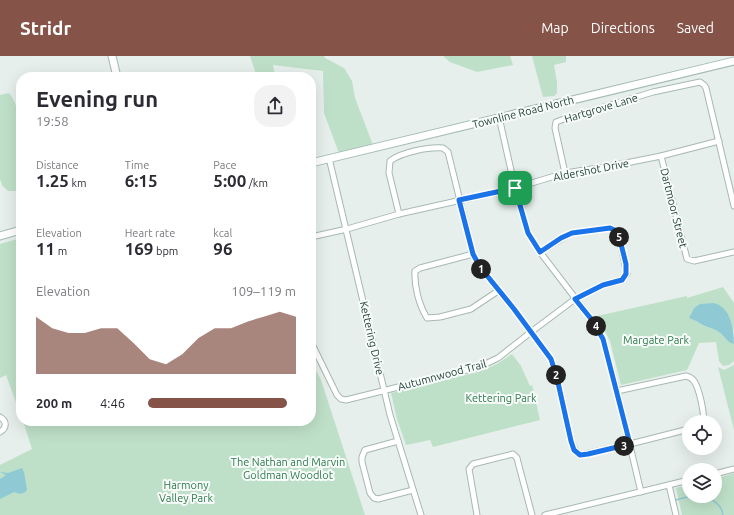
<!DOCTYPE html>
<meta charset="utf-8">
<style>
:root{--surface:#fff;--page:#f2f2f3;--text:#2b2b33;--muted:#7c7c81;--accent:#855347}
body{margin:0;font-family:Ubuntu,sans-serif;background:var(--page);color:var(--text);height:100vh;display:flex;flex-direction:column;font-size:15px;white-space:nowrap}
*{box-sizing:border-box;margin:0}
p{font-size:13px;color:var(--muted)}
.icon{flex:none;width:22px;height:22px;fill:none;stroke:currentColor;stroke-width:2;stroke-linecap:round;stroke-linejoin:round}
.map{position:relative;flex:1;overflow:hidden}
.panel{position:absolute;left:16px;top:16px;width:300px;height:354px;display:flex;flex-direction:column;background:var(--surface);border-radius:16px;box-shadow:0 4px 16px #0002}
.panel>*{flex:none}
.fabs{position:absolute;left:682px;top:359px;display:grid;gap:8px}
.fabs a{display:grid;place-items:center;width:40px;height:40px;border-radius:50%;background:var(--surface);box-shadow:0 4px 16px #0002;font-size:20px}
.pin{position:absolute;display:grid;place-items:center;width:34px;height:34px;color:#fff;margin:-17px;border-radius:8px;box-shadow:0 2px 6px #0006}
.km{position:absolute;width:20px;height:20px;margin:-10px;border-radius:50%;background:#222;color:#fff;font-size:11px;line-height:20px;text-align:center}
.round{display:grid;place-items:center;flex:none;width:42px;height:42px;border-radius:16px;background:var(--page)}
.summary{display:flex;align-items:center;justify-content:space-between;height:68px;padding:0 20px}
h1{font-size:22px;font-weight:700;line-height:30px}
.stats{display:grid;grid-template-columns:repeat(3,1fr);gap:6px;height:68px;padding:4px 20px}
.stats div{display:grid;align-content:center}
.stats b{font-size:17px;font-weight:700}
.stats small{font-size:11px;font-weight:400}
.stats p{font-size:11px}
.chart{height:112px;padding:8px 20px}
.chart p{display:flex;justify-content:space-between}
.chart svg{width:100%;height:72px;margin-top:4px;fill:var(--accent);opacity:.7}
ul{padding:0 20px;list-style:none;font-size:13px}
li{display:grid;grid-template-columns:64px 48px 1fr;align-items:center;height:30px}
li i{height:10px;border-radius:5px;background:var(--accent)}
header{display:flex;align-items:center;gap:24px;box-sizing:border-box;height:56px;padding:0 20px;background:var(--accent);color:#fff}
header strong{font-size:19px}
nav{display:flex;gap:22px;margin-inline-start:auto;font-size:14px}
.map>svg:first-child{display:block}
.green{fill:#bfe0c8}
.water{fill:#8ec9d4}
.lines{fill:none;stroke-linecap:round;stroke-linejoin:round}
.stream{stroke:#8ec9d4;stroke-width:1.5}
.street-casing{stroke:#a8b8b2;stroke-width:7}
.secondary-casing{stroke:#a4bbb3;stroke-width:9}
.street{stroke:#fff;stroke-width:5}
.secondary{stroke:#fff;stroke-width:7}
.route-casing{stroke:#fff;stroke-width:8}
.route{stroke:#1a73e8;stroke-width:5}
.labels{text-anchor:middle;stroke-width:4;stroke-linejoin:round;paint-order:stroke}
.street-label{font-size:11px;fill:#24423a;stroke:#f7fbf9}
.park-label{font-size:11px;fill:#2d7a4b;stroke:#f7fbf9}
</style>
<header>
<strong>Stridr</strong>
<nav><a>Map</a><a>Directions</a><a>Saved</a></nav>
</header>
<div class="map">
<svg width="734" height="459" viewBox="0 0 734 459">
<rect width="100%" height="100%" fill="#e6efeb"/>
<g class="green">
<polygon points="250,0 324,0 325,2 344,12 352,25 355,42 373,89 339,97 324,57 323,15 273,9 275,21 257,21"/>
<polygon points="443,0 510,0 513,9 477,16 450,6"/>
<polygon points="532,0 566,0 566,6 554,9 557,26 557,37 554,40 543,41"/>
<path d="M9 37C26 56 21 110 21 135H8L2 129 0 123V39Z"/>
<polygon points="21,182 21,360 6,319 0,322 0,188"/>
<polygon points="723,231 734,247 734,276 728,259 713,247 708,249 702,248 694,252 691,258 692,263 706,271 712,272 719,275 726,283 734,288 734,305 729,309 723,310 719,305 716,286 699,287 687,314 621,329 610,285 597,260 687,240 687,242"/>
<polygon points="512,298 521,310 530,330 532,329 540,364 433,391 430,384 406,389 397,363 391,337 478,316 497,308"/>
<polygon points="311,305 321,324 365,459 0,459 0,409 32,393 23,365 311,365"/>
<polygon points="734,309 734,374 718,311 724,314"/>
<polygon points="734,417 734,459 682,459 676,432 689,429 689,440 715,440 715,423"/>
</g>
<g class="water">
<path d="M713 247C731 250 734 274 734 288 727 287 725 280 719 276 715 273 711 272 707 271 701 269 696 264 689 262L694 252 700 248Z"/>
<path d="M22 412 24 416 27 434C23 439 20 438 14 436L0 443V423L6 419 0 416 8 417Z"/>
</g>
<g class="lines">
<path class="stream" d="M676 444C683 442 694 439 702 440 712 442 722 449 723 459"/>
<g class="street-casing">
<g id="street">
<polyline points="499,61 515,132 528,177 540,196 592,264 603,283 617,335 641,436"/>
<polyline points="661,100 687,203 694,205 734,196"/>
<polyline points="329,102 390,359 421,459"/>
<polyline points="565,117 555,72 556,66 564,63 653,36 700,26 704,29 706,32 734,150"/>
<path d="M399 158 389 117 390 105C402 96 428 91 443 92L448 96 473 198 480 211 514 253 551 303 557 322 571 385 575 394 580 399 630 388 689 373"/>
<polyline points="311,181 347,173 399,158 515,132 565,117 611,110 661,100 719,85"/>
<path d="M473 198 420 212 415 215C414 230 419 249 427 262L440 261 471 253 498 235"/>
<polyline points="311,286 337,339 341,343 346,344 479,311 498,302 531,276 575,243 603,229 622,224 627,218 618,176 610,172 572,177 561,183 540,196"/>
<path d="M617 335 686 320C690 321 692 322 694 325 699 332 705 358 703 366"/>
<path d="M0 361C7 365 7 372 0 376"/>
<polyline points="398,385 365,394 362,401 362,406 370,437 374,442 378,443 413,434"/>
<polyline points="715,418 734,413"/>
<polyline points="669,429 676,459"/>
<polyline points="477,459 469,413 473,408 513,398 517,402 519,410 532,459"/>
<polyline points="545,459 689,424"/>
</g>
</g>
<g class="secondary-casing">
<g id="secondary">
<polyline points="112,0 117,21"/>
<polyline points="311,107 734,5"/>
<polyline points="0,180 21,174"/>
</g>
</g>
<use href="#street" class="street"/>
<use href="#secondary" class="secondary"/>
</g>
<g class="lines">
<g class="route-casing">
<polygon id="route" points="515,132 528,177 540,196 561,182 572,177 610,172 618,176 626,208 626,218 622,224 603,229 575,243 592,264 603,283 630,388 588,398 580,399 574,394 571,385 557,322 551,303 514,253 480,211 473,198 459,144"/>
</g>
<use href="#route" class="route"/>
</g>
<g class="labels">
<g class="street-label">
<text transform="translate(601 52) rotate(-17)" y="4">Hartgrove Lane</text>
<text transform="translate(523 56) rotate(-14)" y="4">Townline Road North</text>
<text transform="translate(591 114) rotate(-11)" y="4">Aldershot Drive</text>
<text transform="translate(674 152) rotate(76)" y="4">Dartmoor Street</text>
<text transform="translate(372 282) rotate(77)" y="4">Kettering Drive</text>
<text transform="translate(442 319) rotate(-15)" y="4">Autumnwood Trail</text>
</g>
<g class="park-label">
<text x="656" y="288">Margate Park</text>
<text x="501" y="346">Kettering Park</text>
<text x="288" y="410">The Nathan and Marvin<tspan x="288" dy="13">Goldman Woodlot</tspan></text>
<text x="186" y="433">Harmony<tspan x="186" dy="13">Valley Park</tspan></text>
</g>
</g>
</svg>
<div class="fabs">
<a><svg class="icon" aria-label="locate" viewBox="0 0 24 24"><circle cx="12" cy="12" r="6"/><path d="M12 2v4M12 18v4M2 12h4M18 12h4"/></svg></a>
<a><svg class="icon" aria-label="layers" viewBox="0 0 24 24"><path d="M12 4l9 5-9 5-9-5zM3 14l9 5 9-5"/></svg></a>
</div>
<div class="pin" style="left:515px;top:132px;background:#1e9e55"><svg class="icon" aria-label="arrive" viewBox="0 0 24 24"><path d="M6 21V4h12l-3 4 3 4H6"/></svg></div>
<b class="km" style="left:481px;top:213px">1</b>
<b class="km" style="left:556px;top:319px">2</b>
<b class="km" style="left:624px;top:390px">3</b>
<b class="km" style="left:596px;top:270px">4</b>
<b class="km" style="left:619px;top:181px">5</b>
<section class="panel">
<div class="summary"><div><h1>Evening run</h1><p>19:58</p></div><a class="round"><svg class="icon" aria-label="share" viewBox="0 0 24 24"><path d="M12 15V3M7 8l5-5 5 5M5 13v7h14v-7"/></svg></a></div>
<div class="stats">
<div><p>Distance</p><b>1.25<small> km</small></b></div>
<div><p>Time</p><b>6:15</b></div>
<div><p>Pace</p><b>5:00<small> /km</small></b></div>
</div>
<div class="stats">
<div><p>Elevation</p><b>11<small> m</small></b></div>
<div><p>Heart rate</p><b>169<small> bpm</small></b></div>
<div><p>kcal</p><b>96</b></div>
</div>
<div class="chart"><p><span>Elevation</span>109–119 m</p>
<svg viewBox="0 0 160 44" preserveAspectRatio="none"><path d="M0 44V9L10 16L20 19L30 19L40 16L50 16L60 25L70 35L80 38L90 32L100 22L110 16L120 16L130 12L140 9L150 6L160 9V44z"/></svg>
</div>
<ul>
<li><b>200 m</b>4:46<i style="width:94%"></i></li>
</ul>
</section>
</div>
